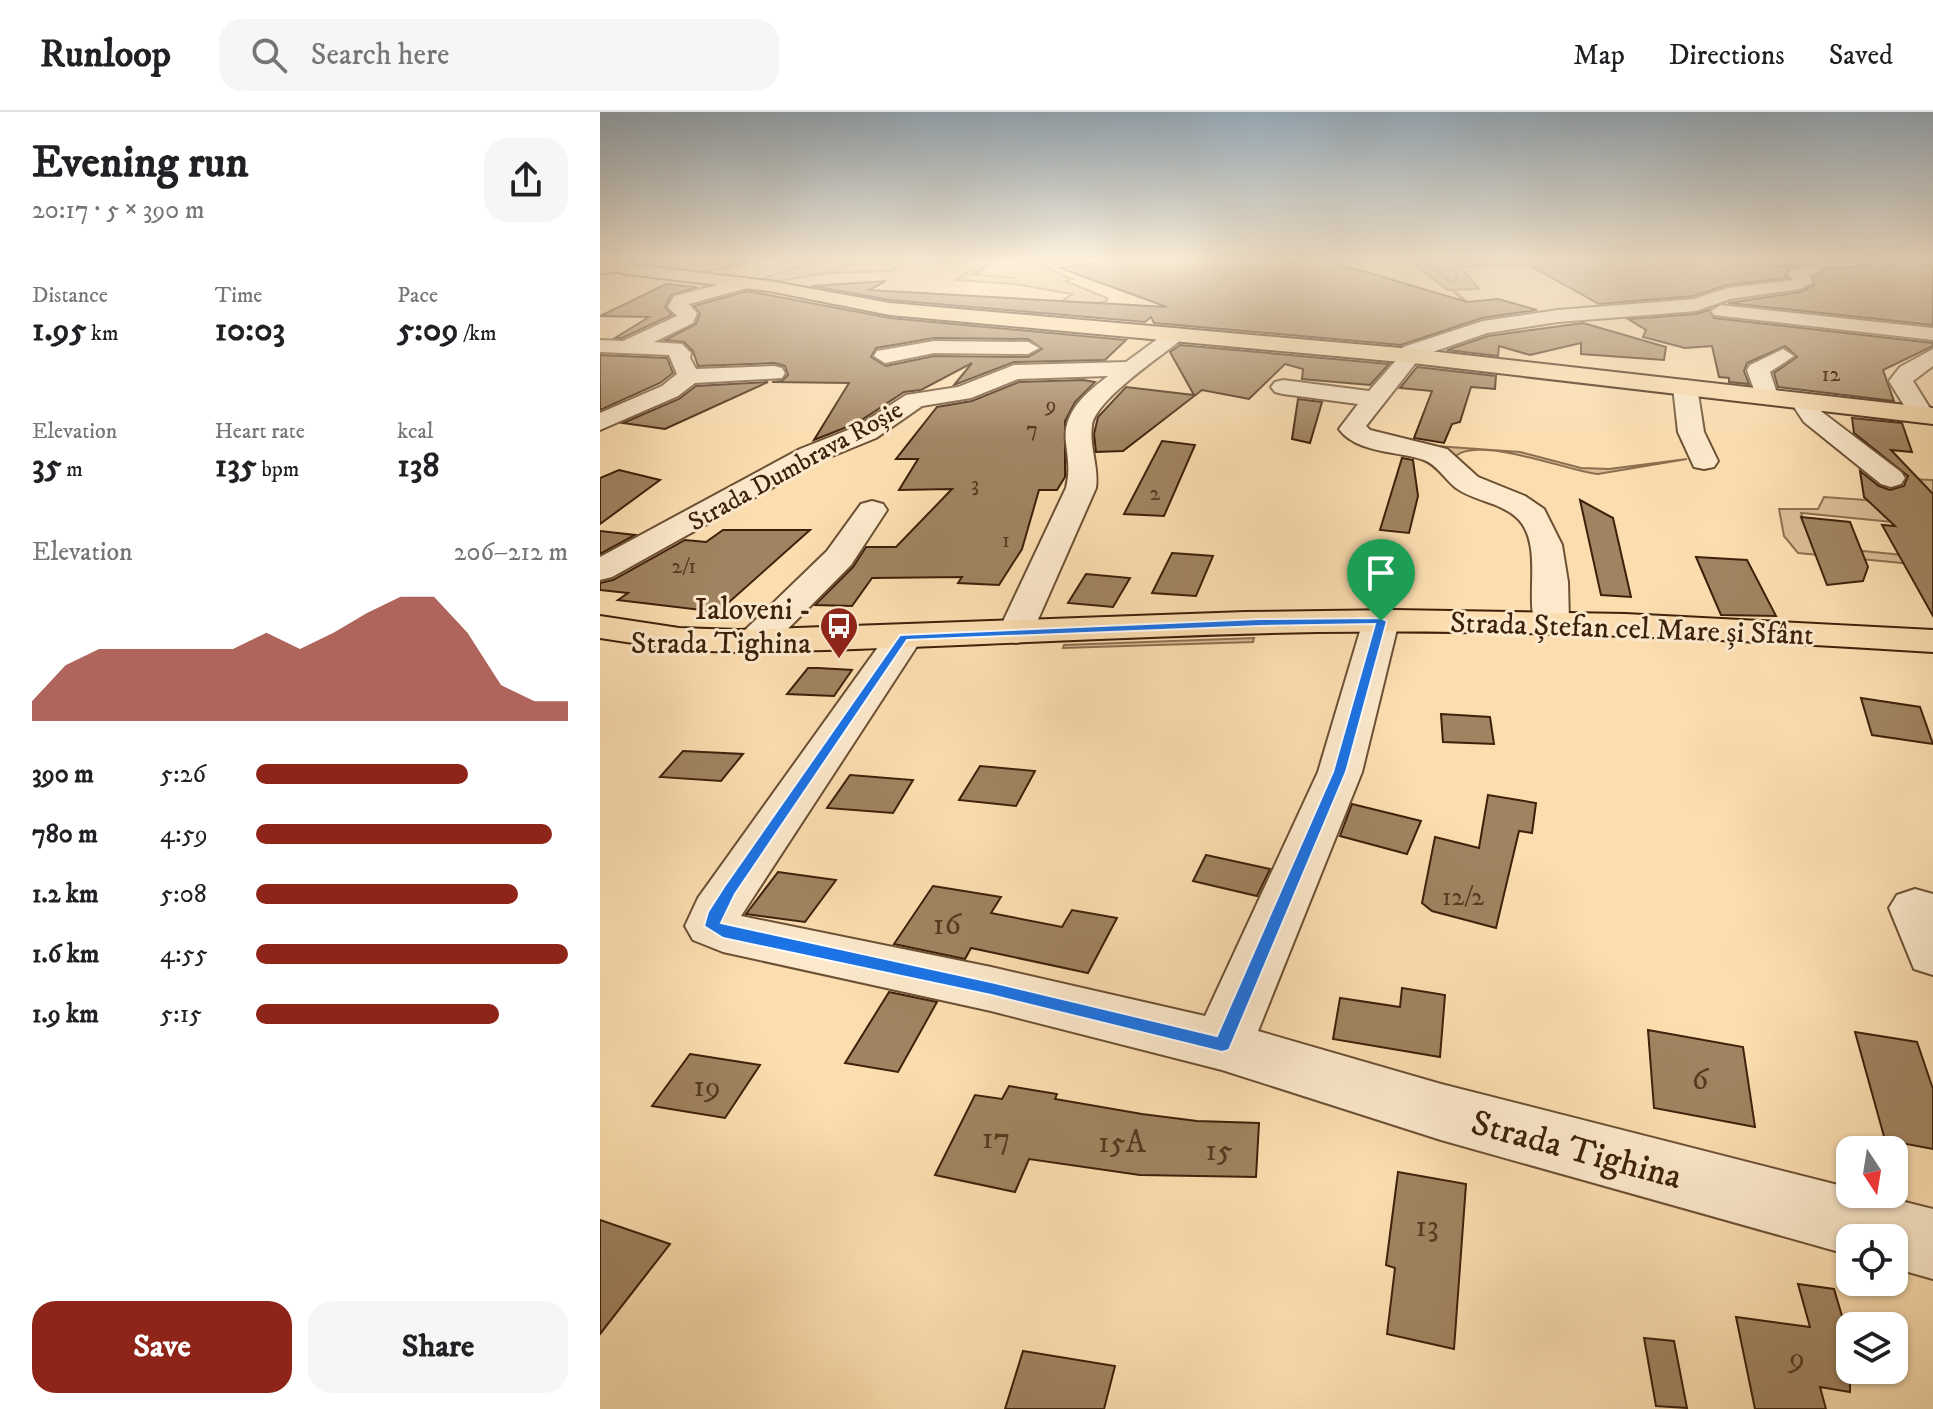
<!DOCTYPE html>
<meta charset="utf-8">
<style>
:root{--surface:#fff;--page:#f6f6f6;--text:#202124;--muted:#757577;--line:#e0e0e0;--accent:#8f2418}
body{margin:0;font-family:"IM FELL DW Pica",serif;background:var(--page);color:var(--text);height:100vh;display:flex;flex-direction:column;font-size:30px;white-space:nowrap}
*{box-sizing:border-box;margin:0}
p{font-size:26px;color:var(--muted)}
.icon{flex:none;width:44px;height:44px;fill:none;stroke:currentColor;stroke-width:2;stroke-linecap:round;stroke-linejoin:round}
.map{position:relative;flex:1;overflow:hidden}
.sheet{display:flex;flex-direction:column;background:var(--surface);width:600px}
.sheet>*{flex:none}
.needle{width:52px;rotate:168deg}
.buttons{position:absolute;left:1236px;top:1024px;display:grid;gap:16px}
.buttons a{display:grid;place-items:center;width:72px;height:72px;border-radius:16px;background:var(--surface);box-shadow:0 2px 6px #0004;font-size:40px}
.pin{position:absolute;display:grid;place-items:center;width:68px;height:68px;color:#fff;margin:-82px -34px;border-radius:50% 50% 50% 0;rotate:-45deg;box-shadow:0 0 8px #0007}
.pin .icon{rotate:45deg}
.round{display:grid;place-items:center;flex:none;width:84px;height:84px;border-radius:24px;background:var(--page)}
.headline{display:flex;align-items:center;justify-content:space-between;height:136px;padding:0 32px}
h1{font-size:44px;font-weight:800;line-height:60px}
.figures{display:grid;grid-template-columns:repeat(3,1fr);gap:12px;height:136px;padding:8px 32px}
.figures div{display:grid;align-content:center}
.figures b{font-size:34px;font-weight:800}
.figures small{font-size:22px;font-weight:400}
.figures p{font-size:22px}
.chart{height:224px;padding:16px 32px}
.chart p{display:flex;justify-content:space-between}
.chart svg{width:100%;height:144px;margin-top:8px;fill:var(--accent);opacity:.7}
.primary-button{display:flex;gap:16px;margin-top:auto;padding:16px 32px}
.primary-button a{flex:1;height:92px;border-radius:24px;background:var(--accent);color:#fff;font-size:32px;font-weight:800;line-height:92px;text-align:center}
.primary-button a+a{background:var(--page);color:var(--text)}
ul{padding:0 32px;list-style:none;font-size:26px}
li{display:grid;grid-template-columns:128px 96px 1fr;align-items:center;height:60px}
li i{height:20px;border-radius:10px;background:var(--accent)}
header{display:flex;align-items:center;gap:48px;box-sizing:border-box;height:112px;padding:0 40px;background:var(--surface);border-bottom:2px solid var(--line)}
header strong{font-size:38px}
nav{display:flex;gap:44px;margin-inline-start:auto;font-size:28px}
.search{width:560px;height:72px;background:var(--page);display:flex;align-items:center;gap:20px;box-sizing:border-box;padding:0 28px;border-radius:24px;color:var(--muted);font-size:30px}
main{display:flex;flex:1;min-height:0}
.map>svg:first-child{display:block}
.green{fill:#dbbd94;stroke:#8c6f4f;stroke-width:2}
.water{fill:#ba9d78;stroke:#886b4c;stroke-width:2}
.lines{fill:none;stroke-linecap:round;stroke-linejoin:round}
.shore{stroke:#7c5f41;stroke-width:2}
.stream{fill:#886b4c;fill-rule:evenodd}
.building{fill:#a08360;stroke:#3d210a;stroke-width:2;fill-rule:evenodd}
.minor-casing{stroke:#6c5034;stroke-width:4}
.major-casing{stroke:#3d210a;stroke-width:4}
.minor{fill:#fce9cc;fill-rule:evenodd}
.major{fill:#fbddb0;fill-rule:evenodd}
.route{fill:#1a73e8;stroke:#fff;stroke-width:2;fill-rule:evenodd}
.labels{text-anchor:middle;stroke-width:6;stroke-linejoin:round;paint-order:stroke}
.far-number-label{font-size:22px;fill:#563a20}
.far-street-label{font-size:26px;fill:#3d210a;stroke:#fce9cc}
.number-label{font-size:26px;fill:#563a20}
.poi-label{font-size:30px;fill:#3d210a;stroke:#fce9cc;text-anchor:end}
.street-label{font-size:30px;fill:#3d210a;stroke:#fce9cc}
.near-number-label{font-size:32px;fill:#563a20}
.near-street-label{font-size:36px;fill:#3d210a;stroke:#fce9cc}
</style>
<header>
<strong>Runloop</strong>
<div class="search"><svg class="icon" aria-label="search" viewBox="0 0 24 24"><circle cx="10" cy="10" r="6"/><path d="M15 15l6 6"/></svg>Search here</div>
<nav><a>Map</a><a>Directions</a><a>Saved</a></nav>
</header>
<main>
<section class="sheet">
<div class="headline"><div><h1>Evening run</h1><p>20:17 · 5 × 390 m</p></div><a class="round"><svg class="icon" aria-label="share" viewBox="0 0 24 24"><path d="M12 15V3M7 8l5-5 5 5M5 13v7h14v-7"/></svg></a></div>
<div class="figures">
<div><p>Distance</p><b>1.95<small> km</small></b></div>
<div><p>Time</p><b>10:03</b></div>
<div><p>Pace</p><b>5:09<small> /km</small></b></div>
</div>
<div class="figures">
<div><p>Elevation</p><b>35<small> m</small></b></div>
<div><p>Heart rate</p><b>135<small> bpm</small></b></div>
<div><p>kcal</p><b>138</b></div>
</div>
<div class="chart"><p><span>Elevation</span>206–212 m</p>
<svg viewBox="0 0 160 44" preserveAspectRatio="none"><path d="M0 44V38L10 27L20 22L30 22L40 22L50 22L60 22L70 17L80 22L90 17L100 11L110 6L120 6L130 17L140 33L150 38L160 38V44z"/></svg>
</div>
<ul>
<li><b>390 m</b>5:26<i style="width:68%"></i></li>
<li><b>780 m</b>4:59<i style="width:95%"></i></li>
<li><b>1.2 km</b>5:08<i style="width:84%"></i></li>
<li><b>1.6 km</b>4:55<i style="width:100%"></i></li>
<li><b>1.9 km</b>5:15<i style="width:78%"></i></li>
</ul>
<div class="primary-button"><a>Save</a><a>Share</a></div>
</section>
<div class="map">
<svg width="1333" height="1297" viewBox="0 0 1333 1297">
<rect width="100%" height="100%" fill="#fbddb0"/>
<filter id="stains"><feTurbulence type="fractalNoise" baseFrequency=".0025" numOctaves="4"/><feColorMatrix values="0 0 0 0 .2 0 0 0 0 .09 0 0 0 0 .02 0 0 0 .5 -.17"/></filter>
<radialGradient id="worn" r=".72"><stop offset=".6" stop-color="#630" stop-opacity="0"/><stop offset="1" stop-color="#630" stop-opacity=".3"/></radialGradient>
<g class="green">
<path d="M52 147H161C120 160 63 170 22 150Z"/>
<polygon points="222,147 485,147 445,155 472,167 465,169 507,186 507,189 448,201 408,202 444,201 472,182 415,172 356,168 385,148 298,153 292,159 230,161 173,170 155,169"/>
<path d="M822 333 920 340 981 356 1009 357 1087 347 998 362C970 360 866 318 852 349Z"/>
<polygon points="1284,366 1333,368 1333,414 1201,401 1213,434 1333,446 1333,454 1198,441 1184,424 1179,397 1218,397 1224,385 1294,390 1302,387"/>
<polygon points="654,526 653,530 463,536 464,533"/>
</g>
<polygon class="water" points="1004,147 1028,151 861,155 879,177 847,178 811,150"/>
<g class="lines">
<polyline class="shore" points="820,147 851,170 857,168 854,156 861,148 916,147"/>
<g class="stream">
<polygon points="97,147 101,147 83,160 79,160 79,158"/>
<polygon points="275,147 281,147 200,166 198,165"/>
<polygon points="396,147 397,149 377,162 414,165 416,167 370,163"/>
<polygon points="1258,147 1263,147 1217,159 1215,158"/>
<polygon points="850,177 854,177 872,193 868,202 864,201 867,194"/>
</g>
</g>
<g class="building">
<polygon points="515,147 722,147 867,190 898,187 937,198 882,206 801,233 554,211 551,205 545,210 290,188 212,174 286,169 269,178 567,195 460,156"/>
<polygon points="918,147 1141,147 1177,154 1201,153 1189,156 1185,162 1187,166 1127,173 1093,184 999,192"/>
<polygon points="1308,149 1333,154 1333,213 1128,191 1201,180 1214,173 1213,165 1231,155 1240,157 1281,150 1294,153"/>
<polygon points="66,172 97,175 71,183 65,195 72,203 22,226 15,226 49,205 0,204"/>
<path d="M147 179 290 206 526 228 505 248 414 250 354 273 372 251 321 278 304 280 257 311 214 328 249 271 172 270 182 269 188 263 185 254 175 251 98 254 93 239 84 230 65 228 96 212 100 202 94 194ZM334 226 428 227 442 237 428 245 334 244 286 254 271 245 276 236Z"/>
<polygon points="1109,198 1114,206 1333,231 1333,234 1283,258 1294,289 1178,275 1174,261 1197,245 1185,234 1147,251 1144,259 1149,272 1129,270 1129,266 1119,265 1112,234 1085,236 1043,225 1046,218 1028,207 1096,202"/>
<polygon points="983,211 1066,235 1064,248 981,242 981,231 930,243 899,234 898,244 847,238 888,224"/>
<polygon points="580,233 789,252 770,273 702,267 703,257 685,252 649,287 602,278 523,339 496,340 494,322 498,305 526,275 594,283 570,240"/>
<polygon points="0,243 67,246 73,261 60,271 0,298"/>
<polygon points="817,255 896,264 895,277 871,275 860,310 852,312 844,331 814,326 832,279 800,276"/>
<polygon points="483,268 495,270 475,290 465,309 465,365 457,378 439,378 422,437 399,473 358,471 362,465 272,466 252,494 215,493 253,455 266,435 296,435 352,377 299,378 318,347 296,347 337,295 372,289 419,270"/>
<polygon points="168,270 65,317 23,311 79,287 96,274"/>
<polygon points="698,287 722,290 710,331 692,327"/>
<polygon points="1252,306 1302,311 1312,340 1291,338 1333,382 1333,504 1282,413 1295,414 1264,385 1260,359 1279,374 1290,378 1304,374 1308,364 1254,321"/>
<polygon points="562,329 595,333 564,404 524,402"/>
<polygon points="802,346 813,348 818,384 809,421 780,418"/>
<polygon points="19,358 60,368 0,412 0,366"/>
<polygon points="980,388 1013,406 1031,485 1001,483"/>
<polygon points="1201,405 1250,410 1268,455 1263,469 1227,473"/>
<polygon points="123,418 210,418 118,500 18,488 28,481 0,478 0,471 13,468 85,428 106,430"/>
<polygon points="0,419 35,423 0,442"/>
<polygon points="572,441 613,444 596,484 552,481"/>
<polygon points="1096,445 1147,448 1176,504 1121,503"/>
<polygon points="486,462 530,466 513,495 468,491"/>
<polygon points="208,556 218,556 252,558 234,584 187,582"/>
<polygon points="1261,586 1320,595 1333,632 1272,623"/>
<polygon points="841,602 890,605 894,632 843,630"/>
<polygon points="83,639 143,642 121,669 60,665"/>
<polygon points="380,654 435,659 416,694 359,688"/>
<polygon points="250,663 313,668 293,701 227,696"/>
<polygon points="888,683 936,691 932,721 919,719 896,816 832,799 822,791 835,725 879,736"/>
<polygon points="752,692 821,709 807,742 740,724"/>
<polygon points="606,743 670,757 657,784 593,769"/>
<polygon points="178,760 236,768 205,810 146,802"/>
<polygon points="333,774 401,785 391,801 462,815 472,798 517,806 488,861 371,836 365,847 294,832"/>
<polygon points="802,876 845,883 840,945 733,927 740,886 800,895"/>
<polygon points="289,880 337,890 298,960 245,951"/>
<polygon points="1048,918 1143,935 1155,1015 1054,996"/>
<polygon points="1255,920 1317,930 1333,977 1333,1037 1285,1028"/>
<polygon points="90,942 160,953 125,1006 52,994"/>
<polygon points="409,974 457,982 455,987 542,1002 597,1009 659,1011 656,1065 540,1063 429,1047 415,1080 335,1063 375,983 402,987"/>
<polygon points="798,1060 866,1072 854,1237 787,1222 795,1156 786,1153"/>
<polygon points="0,1108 70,1132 0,1222"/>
<polygon points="1198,1172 1234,1177 1250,1231 1250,1280 1220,1275 1226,1297 1155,1297 1136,1205 1210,1215"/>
<polygon points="1044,1226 1074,1229 1087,1296 1056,1294"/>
<polygon points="423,1239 515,1254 504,1297 405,1297"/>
</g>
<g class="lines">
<g class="minor-casing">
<g id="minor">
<polygon points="16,149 22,150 24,154 22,158 0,162 0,152"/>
<path d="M1213 153 1222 158 1209 164 1213 170 1200 177 1130 187 1096 199 958 210 887 221 821 244 766 314 770 318 847 337 878 365 925 384 944 397 962 433 968 470 969 509 964 517 951 520 938 517C922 493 946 431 916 405 899 390 874 389 856 376 845 367 836 352 824 348 798 339 756 341 739 317L758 292 683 282 675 280 671 275 675 270 683 268 769 279 798 246 803 235 883 209 958 198 1094 187 1127 176 1193 168 1188 162 1191 158Z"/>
<polygon points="145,166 154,171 151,175 89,192 97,201 93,211 54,230 82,232 91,241 90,246 96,257 174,254 182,256 185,261 182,266 95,271 78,284 0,318 0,301 62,274 77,262 69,243 0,240 0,228 23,229 77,204 68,195 74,184"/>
<polygon points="1121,193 1333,216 1333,228 1114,203 1111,199"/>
<path d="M574 218 584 224 581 228C561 244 494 289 492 314 489 335 499 354 496 376L429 528 416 531 403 528 398 520 466 376C470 360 468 347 466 331 462 300 486 281 508 264L418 267 371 286 322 294 276 326 220 349 12 465 0 468V445L200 337 258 314 306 283 358 275 414 253 526 250 567 220Z"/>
<polygon points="334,229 428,230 439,236 428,242 334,241 285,251 274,244 277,239"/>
<polygon points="1183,237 1194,244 1170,260 1178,284 1174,289 1158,289 1147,258 1150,253"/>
<polygon points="1333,237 1333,254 1313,269 1333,301 1331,308 1313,308 1289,269 1300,255"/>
<polygon points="1085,268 1093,270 1097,275 1104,320 1118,349 1114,355 1104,357 1094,355 1078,320 1073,275 1077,270"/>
<polygon points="1202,282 1211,284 1222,300 1301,360 1305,366 1301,372 1291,375 1281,372 1204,310 1190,289 1193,284"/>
<polygon points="272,389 283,392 287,398 251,453 168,537 155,540 142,537 136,529 142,521 227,439 261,392"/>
<polygon points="781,498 794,501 799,509 762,660 658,919 841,972 1250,1076 1250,1082 1273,1082 1333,1097 1333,1167 1294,1156 1294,1126 1250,1126 1250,1143 841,1028 622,958 391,899 123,840 93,828 85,814 98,786 291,517 304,514 317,517 323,525 141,804 391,855 605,904 718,660 763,509 768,501"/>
<polygon points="1315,777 1333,782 1333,863 1314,857 1289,796 1297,783"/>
</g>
</g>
<g class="major-casing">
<g id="major">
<polygon points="6,147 22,147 28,152 169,169 290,191 812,237 1333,296 1333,312 812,251 290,203 169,179 27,162 10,158"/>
<path d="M794 498 1025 502 1333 518V540C1128 527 923 517 717 520 524 523 331 537 138 540L79 538 0 526V504L79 516 138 518 645 500Z"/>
</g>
</g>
<use href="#minor" class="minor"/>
<use href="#major" class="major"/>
</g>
<linearGradient id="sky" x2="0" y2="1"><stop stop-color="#95abbb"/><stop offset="0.45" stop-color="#fdf0db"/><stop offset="1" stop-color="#fdf0db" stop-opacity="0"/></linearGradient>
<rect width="1333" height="328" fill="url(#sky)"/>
<path class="route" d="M660 507 781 506 787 509 746 660 629 938 622 940 391 883 123 826 104 814 108 800 124 775 300 523ZM775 512 733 660 617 924 391 870 121 811 135 782 307 528 660 514Z"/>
<defs>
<g id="bus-pin" transform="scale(2)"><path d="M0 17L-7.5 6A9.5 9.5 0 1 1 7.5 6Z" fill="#8f2418" stroke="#fce9cc"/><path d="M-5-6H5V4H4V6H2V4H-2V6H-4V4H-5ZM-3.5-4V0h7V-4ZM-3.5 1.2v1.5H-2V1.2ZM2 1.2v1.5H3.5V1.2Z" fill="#fff"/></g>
</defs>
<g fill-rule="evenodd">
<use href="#bus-pin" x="239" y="514"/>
</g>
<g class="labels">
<g class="far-number-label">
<text x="1231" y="269">12</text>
<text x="451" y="300">9</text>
<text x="432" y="324">7</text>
<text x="375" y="379">3</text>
<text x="555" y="388">2</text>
<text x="406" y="435">1</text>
<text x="84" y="461">2/1</text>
</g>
<g class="far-street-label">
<text transform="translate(195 353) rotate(-29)" y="9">Strada Dumbrava Roșie</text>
</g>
<g class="number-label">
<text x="863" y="793">12/2</text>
</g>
<g class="poi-label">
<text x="211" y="507">Ialoveni -<tspan x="211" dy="34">Strada Tighina</tspan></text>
</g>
<g class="street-label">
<text transform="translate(1032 516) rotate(2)" y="10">Strada Ștefan cel Mare și Sfânt</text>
</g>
<g class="near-number-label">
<text x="347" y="822">16</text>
<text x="1100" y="977">6</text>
<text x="107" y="984">19</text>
<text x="396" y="1036">17</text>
<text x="522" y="1040">15A</text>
<text x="619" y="1048">15</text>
<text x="827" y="1124">13</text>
<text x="1197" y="1255">9</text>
</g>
<g class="near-street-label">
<text transform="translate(977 1036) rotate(15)" y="13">Strada Tighina</text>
</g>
</g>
<rect width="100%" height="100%" filter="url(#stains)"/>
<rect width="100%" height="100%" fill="url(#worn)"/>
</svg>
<div class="buttons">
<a><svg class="needle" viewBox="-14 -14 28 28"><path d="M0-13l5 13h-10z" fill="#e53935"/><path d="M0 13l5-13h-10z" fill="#757577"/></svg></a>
<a><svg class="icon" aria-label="locate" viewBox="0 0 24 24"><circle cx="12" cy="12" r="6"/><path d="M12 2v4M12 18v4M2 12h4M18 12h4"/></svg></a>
<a><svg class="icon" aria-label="layers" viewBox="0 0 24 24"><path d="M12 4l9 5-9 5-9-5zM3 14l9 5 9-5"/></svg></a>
</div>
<div class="pin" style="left:781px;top:509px;background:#1e9e55"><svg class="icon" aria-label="arrive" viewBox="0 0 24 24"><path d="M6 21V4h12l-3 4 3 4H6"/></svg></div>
</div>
</main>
